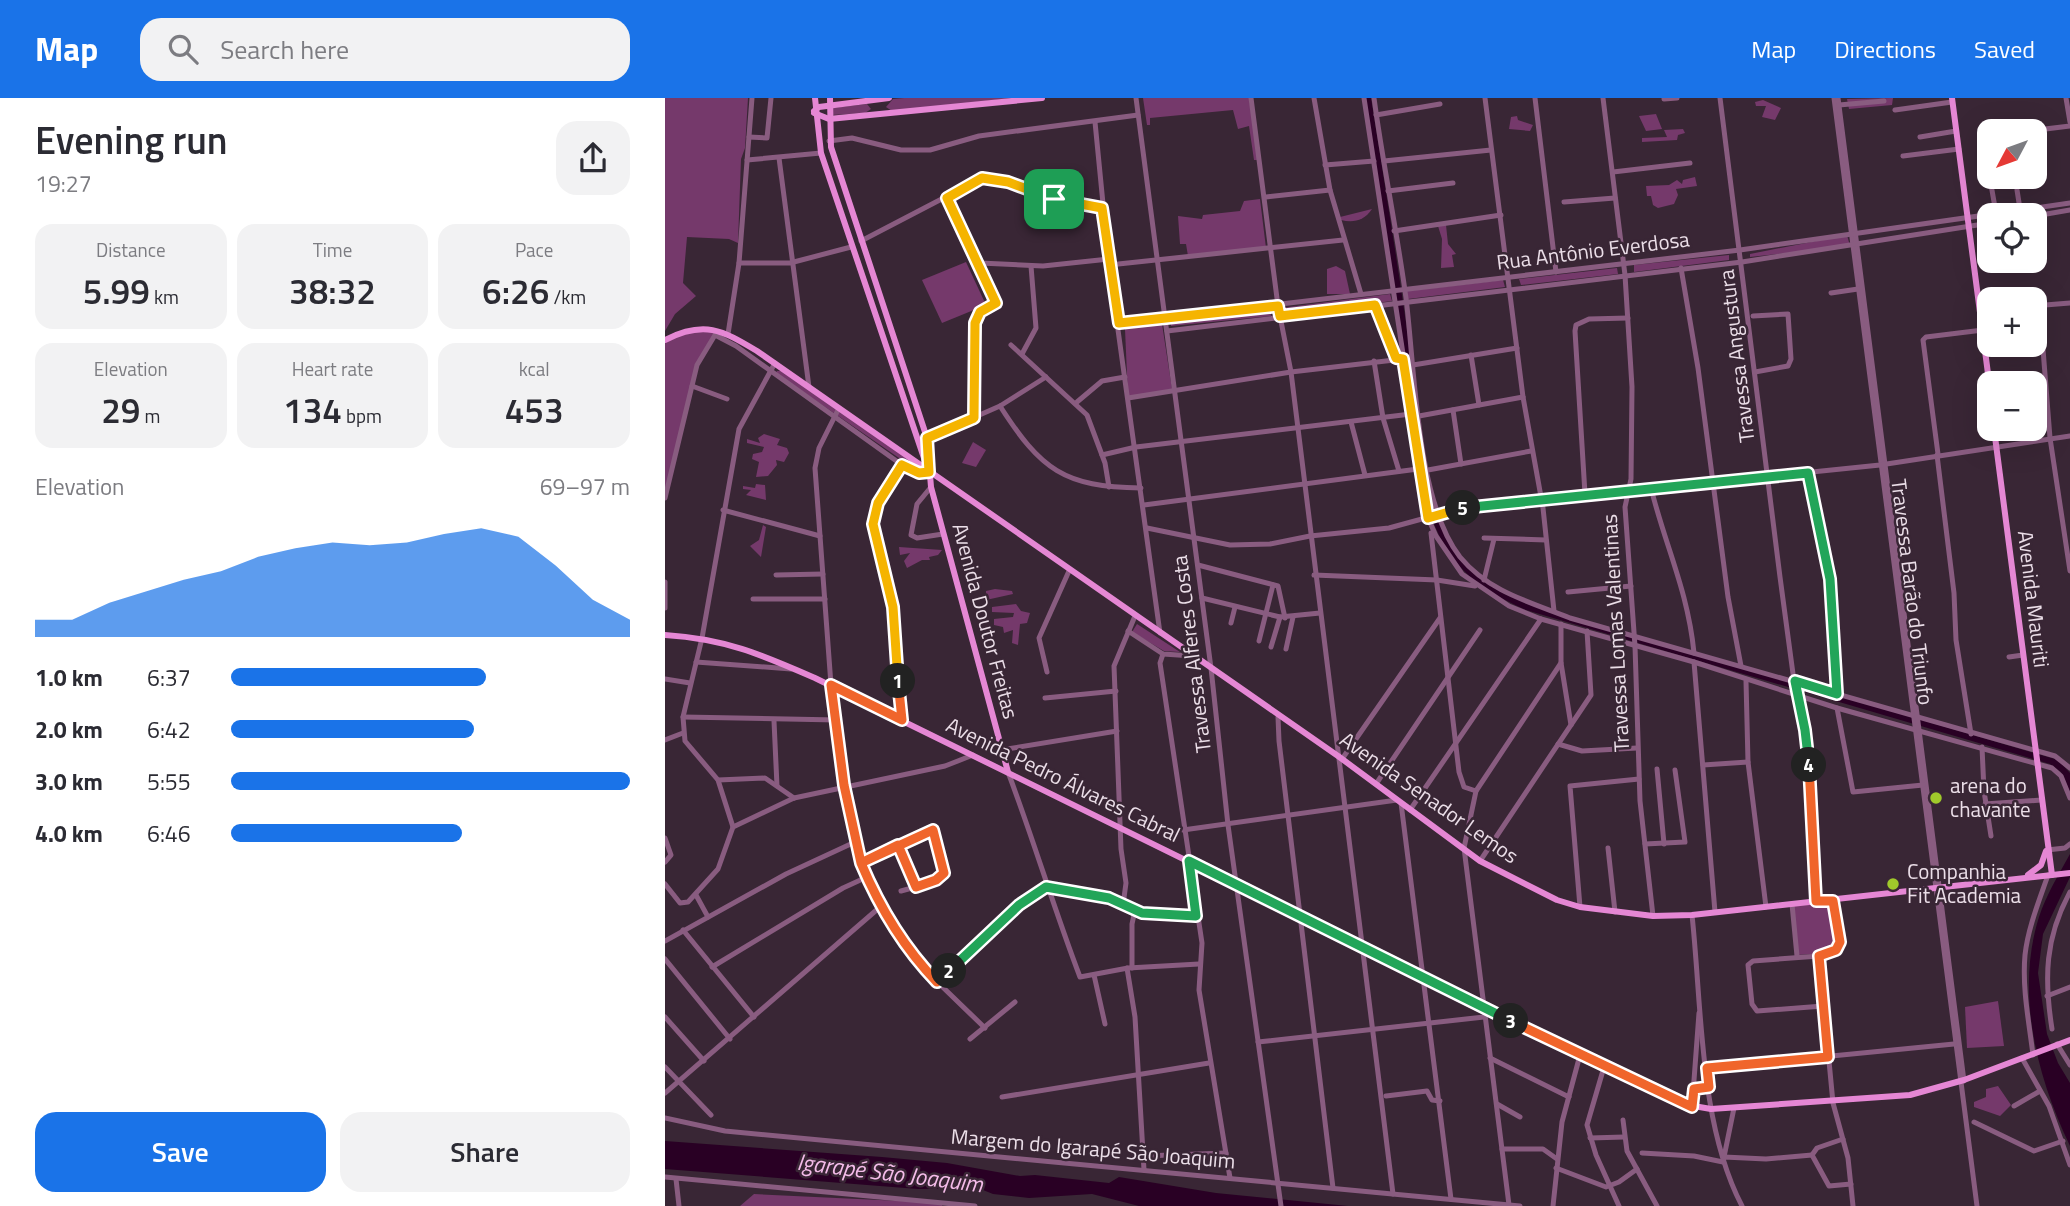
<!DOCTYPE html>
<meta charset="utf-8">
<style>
:root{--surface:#fff;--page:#f2f2f3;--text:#2b2b33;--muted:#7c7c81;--accent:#1a73e8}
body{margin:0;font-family:"Titillium Web",sans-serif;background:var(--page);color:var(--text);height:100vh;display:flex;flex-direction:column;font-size:26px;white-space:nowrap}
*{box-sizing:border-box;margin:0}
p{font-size:23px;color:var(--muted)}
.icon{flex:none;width:38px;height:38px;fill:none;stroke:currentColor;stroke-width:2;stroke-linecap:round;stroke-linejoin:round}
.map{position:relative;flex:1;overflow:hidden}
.drawer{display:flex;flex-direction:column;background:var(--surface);width:665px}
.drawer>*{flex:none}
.needle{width:46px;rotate:229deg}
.fabs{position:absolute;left:1312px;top:21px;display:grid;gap:14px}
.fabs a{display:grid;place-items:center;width:70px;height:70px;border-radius:14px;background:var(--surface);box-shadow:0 7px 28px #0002;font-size:35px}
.pin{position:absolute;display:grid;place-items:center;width:60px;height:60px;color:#fff;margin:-30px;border-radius:14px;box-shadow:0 4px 10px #0006}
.km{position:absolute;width:35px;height:35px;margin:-18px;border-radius:50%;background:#222;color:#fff;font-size:19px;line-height:35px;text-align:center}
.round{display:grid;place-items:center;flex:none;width:74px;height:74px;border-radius:21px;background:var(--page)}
.head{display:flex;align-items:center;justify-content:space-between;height:119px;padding:0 35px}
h1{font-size:38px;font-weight:600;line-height:52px}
.stats{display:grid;grid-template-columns:repeat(3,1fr);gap:10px;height:119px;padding:7px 35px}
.stats div{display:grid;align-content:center;border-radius:18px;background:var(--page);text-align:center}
.stats b{font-size:35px;font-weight:600}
.stats small{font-size:19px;font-weight:400}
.stats p{font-size:19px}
.chart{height:196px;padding:14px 35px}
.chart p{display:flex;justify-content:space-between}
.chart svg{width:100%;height:126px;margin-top:7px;fill:var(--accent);opacity:.7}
.action{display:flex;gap:14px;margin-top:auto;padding:14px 35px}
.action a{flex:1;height:80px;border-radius:21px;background:var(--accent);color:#fff;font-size:28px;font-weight:600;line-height:80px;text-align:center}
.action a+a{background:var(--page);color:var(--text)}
ul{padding:0 35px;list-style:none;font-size:23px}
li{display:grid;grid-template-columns:112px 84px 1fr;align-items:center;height:52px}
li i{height:18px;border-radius:9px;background:var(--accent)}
header{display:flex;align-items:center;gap:42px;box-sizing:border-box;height:98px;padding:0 35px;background:var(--accent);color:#fff}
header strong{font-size:33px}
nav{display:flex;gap:38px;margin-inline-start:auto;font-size:24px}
.search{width:490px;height:63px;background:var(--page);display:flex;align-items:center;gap:18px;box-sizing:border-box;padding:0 24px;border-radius:21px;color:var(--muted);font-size:26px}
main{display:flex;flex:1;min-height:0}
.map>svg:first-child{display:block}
.green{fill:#75396b}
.water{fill:#290024}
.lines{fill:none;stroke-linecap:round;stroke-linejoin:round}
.minor{stroke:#895c80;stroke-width:5}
.major{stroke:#e587d4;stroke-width:6}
.split-1-casing{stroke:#fff;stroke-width:14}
.split-2-casing{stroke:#fff;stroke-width:14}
.split-3-casing{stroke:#fff;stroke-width:14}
.split-4-casing{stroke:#fff;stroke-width:14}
.split-5-casing{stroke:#fff;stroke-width:14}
.split-6-casing{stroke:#fff;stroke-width:14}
.split-1{stroke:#f5b400;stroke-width:9}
.split-2{stroke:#f0652b;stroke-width:9}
.split-3{stroke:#22a559;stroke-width:9}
.split-4{stroke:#f0652b;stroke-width:9}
.split-5{stroke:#22a559;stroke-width:9}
.split-6{stroke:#f5b400;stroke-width:9}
.poi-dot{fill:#a0c92b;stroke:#392635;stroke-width:2.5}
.labels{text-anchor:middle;stroke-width:5;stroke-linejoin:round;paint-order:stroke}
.street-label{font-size:21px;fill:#ebdee8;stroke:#392635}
.poi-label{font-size:21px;fill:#ebdee8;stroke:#392635;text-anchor:start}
.water-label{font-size:23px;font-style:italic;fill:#f4bce9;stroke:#392635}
</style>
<header>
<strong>Map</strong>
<div class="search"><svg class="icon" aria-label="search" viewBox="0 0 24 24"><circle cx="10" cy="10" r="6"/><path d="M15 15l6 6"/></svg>Search here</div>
<nav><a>Map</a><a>Directions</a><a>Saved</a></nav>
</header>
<main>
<section class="drawer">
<div class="head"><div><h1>Evening run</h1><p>19:27</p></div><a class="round"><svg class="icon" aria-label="share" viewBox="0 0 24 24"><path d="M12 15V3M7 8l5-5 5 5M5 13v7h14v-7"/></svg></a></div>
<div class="stats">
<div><p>Distance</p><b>5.99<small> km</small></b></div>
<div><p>Time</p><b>38:32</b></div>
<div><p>Pace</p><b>6:26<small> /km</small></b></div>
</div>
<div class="stats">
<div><p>Elevation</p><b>29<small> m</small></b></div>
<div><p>Heart rate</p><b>134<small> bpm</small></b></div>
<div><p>kcal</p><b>453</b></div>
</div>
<div class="chart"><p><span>Elevation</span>69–97 m</p>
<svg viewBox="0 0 160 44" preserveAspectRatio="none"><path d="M0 44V38L10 38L20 32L30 28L40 24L50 21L60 16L70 13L80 11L90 12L100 11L110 8L120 6L130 9L140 19L150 31L160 38V44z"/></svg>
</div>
<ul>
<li><b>1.0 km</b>6:37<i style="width:64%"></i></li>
<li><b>2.0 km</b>6:42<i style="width:61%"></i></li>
<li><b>3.0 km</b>5:55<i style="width:100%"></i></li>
<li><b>4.0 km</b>6:46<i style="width:58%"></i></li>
</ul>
<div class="action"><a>Save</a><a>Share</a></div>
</section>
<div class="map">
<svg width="1405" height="1108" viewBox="0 0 1405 1108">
<rect width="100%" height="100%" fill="#392635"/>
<g class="green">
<polygon points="0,0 83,0 80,50 76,61 73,145 64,141 22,139 18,185 31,198 10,216 0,233"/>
<polygon points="239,0 349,0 227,13 221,9 228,1"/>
<polygon points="478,0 584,0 593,62 589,62 584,28 573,31 568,12 485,20 485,27 482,27"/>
<polygon points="1228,0 1227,7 1184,11 1182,1"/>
<polygon points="1098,2 1116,10 1110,22 1097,19 1101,8 1091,8 1090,4"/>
<polygon points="202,6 206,11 200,15 167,17 167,10"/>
<polygon points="991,16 997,31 981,33 974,18"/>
<polygon points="852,18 853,22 868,27 865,33 844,31 846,19"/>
<polygon points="1018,31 1020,35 1013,37 1012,42 977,44 977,40 1002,39 999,32"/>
<polygon points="1030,79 1032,88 1011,91 1013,97 1009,106 993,110 988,107 986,98 982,98 981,88 1004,87 1012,82 1017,86 1018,82"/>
<polygon points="595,101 601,150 523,158 521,146 515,146 513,118 537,121 538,117 575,113 579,103"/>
<path d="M707 111C699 123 688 125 676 122L675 119Z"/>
<polygon points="781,127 783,146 791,156 787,157 789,169 776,170 777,141 773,128"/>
<polygon points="1182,137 1185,148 1085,159 1085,156"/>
<polygon points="1064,157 1064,162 969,174 969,167"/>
<polygon points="301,164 321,207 277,225 257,182"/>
<polygon points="671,168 680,173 685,196 662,196 662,171"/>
<polygon points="952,170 953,176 856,187 854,181"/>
<polygon points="838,182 840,189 743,201 742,193"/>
<polygon points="725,196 727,203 617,217 616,210"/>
<polygon points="605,212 606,218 506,228 506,226"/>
<polygon points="497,226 507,291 463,299 460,231"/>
<polygon points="52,232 32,267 0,400 0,242 20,233"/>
<polygon points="112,273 118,273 252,367 247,369 111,275"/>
<polygon points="99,336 115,341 112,347 122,350 124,355 119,364 111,362 112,367 103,378 91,379 94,364 87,361 88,356 97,354 99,349 82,345 82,341 95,345 93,340"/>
<polygon points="308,344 321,352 311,369 297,365"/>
<polygon points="91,386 100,387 101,402 81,397 86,392 78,391 78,388 90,390"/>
<polygon points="98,427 101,429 96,459 85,448 94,442"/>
<polygon points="234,449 277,452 273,457 264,459 265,462 257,462 242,470 239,463 245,455 235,457"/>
<polygon points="330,491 347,493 348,496 321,502 321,493"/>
<polygon points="351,506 356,513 365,515 362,525 355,526 353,547 347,545 348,532 339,535 338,529 329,527 329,521 348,519 349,515 327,514 327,509"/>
<polygon points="472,526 515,554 499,553 467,534"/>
<polygon points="1170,799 1174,848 1163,855 1131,857 1127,804"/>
<polygon points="1333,903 1339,948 1302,950 1300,909"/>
<polygon points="1333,988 1346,1007 1335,1018 1309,1009 1309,1004 1321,999 1321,991"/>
<polygon points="89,1096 278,1105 277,1108 75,1108"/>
</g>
<g class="water">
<path d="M700 0H706C720 89 735 178 747 268 753 318 758 406 786 448 811 486 843 499 885 513L1393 662 1405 675V694L1396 674 1385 666 861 512C805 487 778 462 761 402Z"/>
<path d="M1405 756V779L1378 836 1373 875 1382 936 1393 965 1405 985V1048C1372 979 1350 895 1374 819 1381 797 1394 776 1405 756Z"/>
<polygon points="0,1043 217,1059 282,1065 355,1078 370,1077 444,1085 454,1079 551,1095 683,1108 474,1108 427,1096 364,1100 328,1096 313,1090 253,1091 0,1071"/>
</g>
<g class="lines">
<g class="minor">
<polyline points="471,0 546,570 563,727 616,1108"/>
<polyline points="586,0 613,208 626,274 728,1096"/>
<polyline points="649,0 665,92 696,196"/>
<polyline points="699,0 763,420 771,438 797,476 844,508 876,521 1029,564 1172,610 1387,670 1396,678 1405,700"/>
<path d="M709 0C718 67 732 133 741 200 750 271 751 403 795 459 824 494 865 504 905 520L1390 658 1405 670"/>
<polyline points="820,0 858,299 878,410 889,513"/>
<polyline points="870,0 891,174"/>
<polyline points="938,0 960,177 967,289 966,381 960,409 970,548 975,703 988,818"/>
<polyline points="1055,0 1115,479 1131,598 1140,632 1151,803"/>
<polyline points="1169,0 1312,1108"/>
<polyline points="1173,0 1299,983"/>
<polyline points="1401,0 1405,24"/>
<polyline points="999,1 1012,0"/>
<polyline points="1174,7 1219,3"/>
<polyline points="1230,12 1287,4"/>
<polyline points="711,17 775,6"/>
<polyline points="430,24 444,167 495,535"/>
<polyline points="1364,33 1405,28"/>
<polyline points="84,39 102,40 106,0"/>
<polyline points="1255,39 1291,33"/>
<polyline points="164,43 187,40 236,52 265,52 314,38 473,17"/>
<polyline points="1238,58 1294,51"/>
<polyline points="114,60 144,289"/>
<polyline points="82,62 156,55"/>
<polyline points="719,63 826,52"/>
<polyline points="660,67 709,63"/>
<polyline points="948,74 1025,65"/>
<polyline points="1325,81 1331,115"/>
<polyline points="1352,92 1355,111"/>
<polyline points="723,93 788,85"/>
<polyline points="282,99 331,203 312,217 310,225 309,320"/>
<polyline points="601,99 665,92"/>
<polyline points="899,104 950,100"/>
<polyline points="1370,118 1405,112"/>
<polyline points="729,133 836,117"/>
<polyline points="196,143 317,80 343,84 401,105 437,110"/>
<polyline points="74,165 125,165 186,149"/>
<polyline points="315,165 378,168 444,161"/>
<polyline points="444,167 678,142"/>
<polyline points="1016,170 1033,270 1063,499 1076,568"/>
<polyline points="1166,195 1193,191"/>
<polyline points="1405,205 1380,207 1375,213 1385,340 1405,473"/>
<polyline points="710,207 731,260"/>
<polyline points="1088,218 1123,216 1126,261 1123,268 1090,274"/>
<polyline points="454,225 1075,152 1405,105"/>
<polyline points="502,233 1077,164 1325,125"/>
<polyline points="63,236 74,165 87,0"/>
<polyline points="346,247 422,317 440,365 444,389"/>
<polyline points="357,256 371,230 366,168"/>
<polyline points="806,257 814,307"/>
<polyline points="709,263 718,320 734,373"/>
<polyline points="748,267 852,250"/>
<polyline points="27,288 62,301"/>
<polyline points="463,300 626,274 738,261"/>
<polyline points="412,304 437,283 460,279"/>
<path d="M335 308C376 372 399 389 476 390"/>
<polyline points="174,310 154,350 150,370 166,587 179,687 196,765 215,809 260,872 320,930"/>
<polyline points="788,312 796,366"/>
<polyline points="754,318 858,299"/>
<polyline points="686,324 700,377"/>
<polyline points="262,340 335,308 381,279"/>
<polyline points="1273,356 1258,242 1261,239 1318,232"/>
<polyline points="437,357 471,349 746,316"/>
<polyline points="1272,357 1289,495 1291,542 1306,636"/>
<polyline points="763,372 866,353"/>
<polyline points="1143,375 1166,490 1172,596"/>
<polyline points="266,389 252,406 246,437 252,440 278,436"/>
<path d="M986 390C1000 447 1023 493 1029 555"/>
<polyline points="920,396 910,233 911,227 924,221 963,220"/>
<polyline points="0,400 32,267 50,237 71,248 237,367 254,375 264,374"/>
<polyline points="479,407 753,371"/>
<polyline points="58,412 155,438"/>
<polyline points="482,430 565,447 605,446 645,438 724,430 797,410 1215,367 1405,338"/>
<polyline points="766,435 794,674 799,689 811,693"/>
<polyline points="819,440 881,442"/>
<polyline points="533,467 613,488 620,520"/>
<polyline points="111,477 158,476"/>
<polyline points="649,477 772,482 810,488"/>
<polyline points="819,482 829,441"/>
<polyline points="0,484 0,510"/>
<polyline points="903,494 966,488"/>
<polyline points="537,500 615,519 655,515"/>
<polyline points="88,501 160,501"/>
<polyline points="566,525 570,509"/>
<polyline points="463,533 498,556 528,558"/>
<polyline points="594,543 608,487"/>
<polyline points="606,549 615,519"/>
<polyline points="621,551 628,519"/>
<polyline points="498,556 495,565 537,845 534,892 565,1080"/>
<polyline points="1344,559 1358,557"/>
<polyline points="31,564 126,571"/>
<polyline points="1029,564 1050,814"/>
<polyline points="896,565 906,627"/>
<polyline points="382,574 374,540 404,473"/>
<polyline points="0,581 25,585"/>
<polyline points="1081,583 1083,664 1101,809"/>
<polyline points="380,600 451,593"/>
<polyline points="1172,610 1188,694 1258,687"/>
<polyline points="18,619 172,622"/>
<polyline points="613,619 614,643 668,1090"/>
<polyline points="237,622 228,509 208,426 213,405 237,367"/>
<polyline points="109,623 112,688"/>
<polyline points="0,642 18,635"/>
<polyline points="893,646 917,653 972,650"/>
<polyline points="1317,649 1319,693 1326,738"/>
<polyline points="336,652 452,633"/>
<polyline points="677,661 775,520"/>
<polyline points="1038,667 1083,664"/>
<polyline points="992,671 999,746"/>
<path d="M343 674C369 743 389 811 415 879L463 870 534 866"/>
<polyline points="53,682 100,680 129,700"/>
<polyline points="711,686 815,532"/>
<polyline points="736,705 786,1101"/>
<polyline points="1320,706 1376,702"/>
<polyline points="745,712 876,521"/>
<polyline points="68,729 129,700 280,668 308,657"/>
<polyline points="518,732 732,702"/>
<polyline points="0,740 6,757 0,764"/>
<polyline points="980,746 1020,744 1010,672"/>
<polyline points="233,747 251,789"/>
<polyline points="943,750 950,814"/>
<polyline points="1382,752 1400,750 1405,746"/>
<polyline points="815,763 926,597 922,533"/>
<polyline points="196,765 272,731"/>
<polyline points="0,786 15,805 23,804 53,771 68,729 53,682 20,643 18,619 37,540 74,331 110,265"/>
<polyline points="236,793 265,785 279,776 268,732"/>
<polyline points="31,797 43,819"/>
<polyline points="1127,806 1132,858"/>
<polyline points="458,807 461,785 456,751 449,568 470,518"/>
<polyline points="915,809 905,688 974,681"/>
<path d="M1027 817C1037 909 1034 1026 1077 1108"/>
<polyline points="18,832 89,919"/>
<polyline points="0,843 121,776 190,744"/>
<polyline points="1154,858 1168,1005 1183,1060 1188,1108"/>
<polyline points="0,861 65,941"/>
<polyline points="47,869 178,790 202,779"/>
<polyline points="462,870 470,919 479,1072"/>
<polyline points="467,870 467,826 470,812"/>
<polyline points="429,877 440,926"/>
<polyline points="272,884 354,807 381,789 444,800 477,815 531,819"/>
<polyline points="1382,898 1405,889"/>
<polyline points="1158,908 1092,913 1087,906 1083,867 1088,863 1154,858 1171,852 1175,844 1168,803"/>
<polyline points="0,919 39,963"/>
<path d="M1387 931C1379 880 1380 840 1405 794"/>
<polyline points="305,941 350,904"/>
<polyline points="593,944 819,919"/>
<polyline points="1392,946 1405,967"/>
<path d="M1368 957C1364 924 1357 890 1360 857 1363 830 1374 803 1383 777"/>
<polyline points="825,960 904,999"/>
<polyline points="1357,960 1384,1008 1405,1067"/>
<polyline points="0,969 46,1017"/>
<polyline points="939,969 922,1027 931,1057 954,1108"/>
<polyline points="1043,970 1289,946"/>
<polyline points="0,995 215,809"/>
<polyline points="721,998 762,993 767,1002 775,1003"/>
<polyline points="337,999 544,965"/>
<polyline points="832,1006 855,1019"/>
<polyline points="1349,1008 1375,993"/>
<polyline points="1027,1009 1034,915"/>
<polyline points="0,1020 60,1033 855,1108"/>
<polyline points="958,1022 962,1053 992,1108"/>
<polyline points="1309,1024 1369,1053 1398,1043"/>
<polyline points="925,1040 959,1039"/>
<polyline points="1178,1041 1152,1050 1147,1057 1164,1088 1186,1086"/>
<polyline points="837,1051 878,1051 892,1061"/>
<polyline points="977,1055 1029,1058 1058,1064 1059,1059 1101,1061 1147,1057"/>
<polyline points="478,1058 561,1055"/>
<polyline points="1059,1059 1069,1010"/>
<polyline points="891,1070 941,1089 954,1084 972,1071"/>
<polyline points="0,1079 310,1108"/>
<polyline points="11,1081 14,1108"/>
<polyline points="844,1107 799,750 811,693 896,565 896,526"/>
<polyline points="888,1108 897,1024 915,957"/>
</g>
<g class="major">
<polyline points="150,0 156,55 262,369"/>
<polyline points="165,0 166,49 262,340 266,389 343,674"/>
<polyline points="1287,0 1325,291"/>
<polyline points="149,13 154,9 224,0"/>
<polyline points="149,15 164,21 377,0"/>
<path d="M0 242C39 222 57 232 92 253L673 658 815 763 892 802 915 809 988 818 1027 817 1405 775"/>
<polyline points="1329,331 1387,777"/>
<path d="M0 537C61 541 95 556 150 580L1017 1006 1046 1011 1245 997 1299 982 1405 942"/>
<polyline points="1363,777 1376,767 1381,753"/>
</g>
</g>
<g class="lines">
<g class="split-1-casing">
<polyline id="split-1" points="233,583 228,509 208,426 213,405 237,367 254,375 264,374 262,340 309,320 310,225 315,214 331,205 282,100 317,80 343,84 389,101"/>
</g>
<g class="split-2-casing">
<path id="split-2" d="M233 583 237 622 166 587 179 687 196 765 233 747 251 789 271 782 279 775 268 732 196 765C214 808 239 850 272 884L284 873"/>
</g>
<g class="split-3-casing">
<polyline id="split-3" points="284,873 354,807 381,789 444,800 477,815 531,818 524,763 846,923"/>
</g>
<g class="split-4-casing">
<polyline id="split-4" points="846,923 1027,1009 1029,991 1044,989 1042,970 1163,959 1154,858 1171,852 1175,844 1168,803 1151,803 1144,667"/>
</g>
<g class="split-5-casing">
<polyline id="split-5" points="798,410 1143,375 1165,481 1172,596 1130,583 1140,632 1144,667"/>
</g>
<g class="split-6-casing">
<polyline id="split-6" points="389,101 437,110 454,225 613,208 615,218 710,207 731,260 738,261 763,420 798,410"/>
</g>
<use href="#split-1" class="split-1"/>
<use href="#split-2" class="split-2"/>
<use href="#split-3" class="split-3"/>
<use href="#split-4" class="split-4"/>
<use href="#split-5" class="split-5"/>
<use href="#split-6" class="split-6"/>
</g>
<g class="poi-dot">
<circle cx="1271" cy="700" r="7"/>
<circle cx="1228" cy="786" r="7"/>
</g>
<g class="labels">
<g class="street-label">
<text transform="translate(928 153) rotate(-7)" y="7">Rua Antônio Everdosa</text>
<text transform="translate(1072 258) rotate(-97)" y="7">Travessa Angustura</text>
<text transform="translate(1247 494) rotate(83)" y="7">Travessa Barão do Triunfo</text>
<text transform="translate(1368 501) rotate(83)" y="7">Avenida Mauriti</text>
<text transform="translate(320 523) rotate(75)" y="7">Avenida Doutor Freitas</text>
<text transform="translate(951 535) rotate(-93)" y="7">Travessa Lomas Valentinas</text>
<text transform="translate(527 556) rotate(-97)" y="7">Travessa Alferes Costa</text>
<text transform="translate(398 682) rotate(26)" y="7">Avenida Pedro Álvares Cabral</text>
<text transform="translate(764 700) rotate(35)" y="7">Avenida Senador Lemos</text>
<text transform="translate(428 1051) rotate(5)" y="7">Margem do Igarapé São Joaquim</text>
</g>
<g class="poi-label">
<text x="1285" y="695">arena do<tspan x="1285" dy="24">chavante</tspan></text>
<text x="1242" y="781">Companhia<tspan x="1242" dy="24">Fit Academia</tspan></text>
</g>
<g class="water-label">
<text transform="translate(225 1075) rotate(7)" y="8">Igarapé São Joaquim</text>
</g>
</g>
</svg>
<div class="fabs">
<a><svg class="needle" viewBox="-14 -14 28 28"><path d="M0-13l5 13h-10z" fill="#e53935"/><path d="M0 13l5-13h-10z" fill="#7c7c81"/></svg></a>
<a><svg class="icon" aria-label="locate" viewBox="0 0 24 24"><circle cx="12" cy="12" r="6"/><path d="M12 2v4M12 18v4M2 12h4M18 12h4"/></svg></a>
<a>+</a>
<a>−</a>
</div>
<div class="pin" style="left:389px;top:101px;background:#1e9e55"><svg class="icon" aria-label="arrive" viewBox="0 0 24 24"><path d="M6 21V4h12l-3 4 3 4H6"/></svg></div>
<b class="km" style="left:233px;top:583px">1</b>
<b class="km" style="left:284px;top:873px">2</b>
<b class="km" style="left:846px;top:923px">3</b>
<b class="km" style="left:1144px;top:667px">4</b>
<b class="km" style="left:798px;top:410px">5</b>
</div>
</main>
